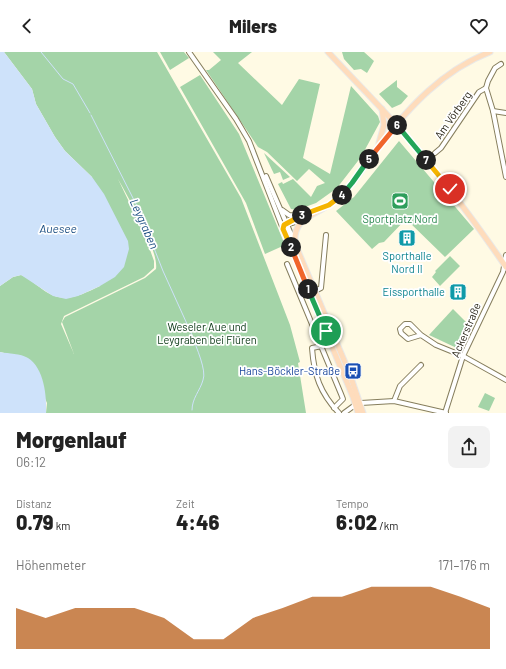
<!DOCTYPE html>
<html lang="de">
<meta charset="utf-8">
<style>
:root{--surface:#fff;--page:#f2f2f2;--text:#222;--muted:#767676;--accent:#b45309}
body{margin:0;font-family:Barlow,sans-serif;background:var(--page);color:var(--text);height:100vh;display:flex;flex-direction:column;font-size:15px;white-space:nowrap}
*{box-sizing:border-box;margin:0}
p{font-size:13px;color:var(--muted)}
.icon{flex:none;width:22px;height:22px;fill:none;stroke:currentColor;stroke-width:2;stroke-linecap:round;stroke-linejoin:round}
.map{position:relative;height:361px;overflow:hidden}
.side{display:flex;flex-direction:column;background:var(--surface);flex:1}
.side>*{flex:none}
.pin{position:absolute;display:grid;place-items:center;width:34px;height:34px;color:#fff;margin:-17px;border:2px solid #fff;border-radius:50%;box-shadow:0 1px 4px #0007}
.km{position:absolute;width:20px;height:20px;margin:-10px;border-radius:50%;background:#222;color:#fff;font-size:11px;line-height:20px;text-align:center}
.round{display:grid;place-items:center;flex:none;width:42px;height:42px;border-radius:8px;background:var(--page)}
.headline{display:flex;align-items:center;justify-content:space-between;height:68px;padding:0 16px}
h1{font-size:22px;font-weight:800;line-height:30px}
.figures{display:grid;grid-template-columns:repeat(3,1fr);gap:6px;height:68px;padding:4px 16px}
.figures div{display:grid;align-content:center}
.figures b{font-size:20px;font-weight:800}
.figures small{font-size:11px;font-weight:400}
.figures p{font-size:11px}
.chart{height:112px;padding:8px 16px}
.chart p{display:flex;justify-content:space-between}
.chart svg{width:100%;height:72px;margin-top:4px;fill:var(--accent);opacity:.7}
header{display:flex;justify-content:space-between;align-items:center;height:52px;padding:0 16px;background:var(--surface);font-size:18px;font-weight:800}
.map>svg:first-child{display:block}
.green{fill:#a4d4a8;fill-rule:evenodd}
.water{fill:#cee2fa}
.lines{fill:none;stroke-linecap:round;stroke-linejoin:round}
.stream{stroke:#cee2fa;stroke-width:1}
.minor-casing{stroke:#867e5d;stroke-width:6}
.major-casing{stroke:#e9e9e8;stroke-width:7}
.minor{stroke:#fff;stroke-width:4}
.major{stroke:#fedcbc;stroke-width:5}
.split-1-casing{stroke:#fff;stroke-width:8}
.split-2-casing{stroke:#fff;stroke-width:8}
.split-3-casing{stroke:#fff;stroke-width:8}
.split-4-casing{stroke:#fff;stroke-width:8}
.split-5-casing{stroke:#fff;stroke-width:8}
.split-6-casing{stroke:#fff;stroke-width:8}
.split-7-casing{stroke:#fff;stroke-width:8}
.split-8-casing{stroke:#fff;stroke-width:8}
.split-1{stroke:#22a559;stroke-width:5}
.split-2{stroke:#f0652b;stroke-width:5}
.split-3{stroke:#f5b400;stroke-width:5}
.split-4{stroke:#f5b400;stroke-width:5}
.split-5{stroke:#22a559;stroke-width:5}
.split-6{stroke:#f0652b;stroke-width:5}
.split-7{stroke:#22a559;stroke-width:5}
.split-8{stroke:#f5b400;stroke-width:5}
.labels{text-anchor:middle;stroke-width:3.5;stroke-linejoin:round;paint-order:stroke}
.street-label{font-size:11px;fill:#262215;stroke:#fff}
.leisure-label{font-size:11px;fill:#27864d;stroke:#fff}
.culture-label{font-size:11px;fill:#0d838f;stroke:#fff}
.park-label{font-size:11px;fill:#073512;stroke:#fff}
.transit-label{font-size:11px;fill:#164399;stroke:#fff;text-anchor:end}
.water-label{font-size:12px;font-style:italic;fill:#1b4e82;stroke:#fff}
</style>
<header><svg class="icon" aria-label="back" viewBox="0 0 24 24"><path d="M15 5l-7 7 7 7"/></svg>Milers<svg class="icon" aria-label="heart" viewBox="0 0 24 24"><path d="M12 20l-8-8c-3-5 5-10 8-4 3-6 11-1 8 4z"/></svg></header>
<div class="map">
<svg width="506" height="361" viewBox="0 0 506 361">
<rect width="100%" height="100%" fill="#fffae4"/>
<g class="green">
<path d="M4 0H157L241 146 290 273 300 310 298 311 306 361H46L47 351 27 306 0 300V234L13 225 21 223C29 226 35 232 42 237 63 253 79 244 100 234L92 125 65 99 55 85 36 52 32 37ZM118 127C128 145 159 198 156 217L145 226 65 265 62 270 74 302 61 272 64 264 144 225 154 216V209L144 181Z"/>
<polygon points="160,0 184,0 189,6 170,18"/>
<polygon points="213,0 252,0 238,11 282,53 299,27 320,32 303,106 330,122 351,34 378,64 380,70 361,105 337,136 316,151 297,158 291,157 278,132 282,130 283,132 293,127 311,145 317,134 325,131 309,117 297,129 267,100 258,95 206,18 209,18 221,8"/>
<polygon points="342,0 364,0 374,9 367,21 361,17 354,18 344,7"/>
<polygon points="200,23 239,82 285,193 265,202 246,151 180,35"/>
<polygon points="397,28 397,35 408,44 401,52 392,56 379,42"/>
<polygon points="399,89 474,177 445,205 406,167 384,190 379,191 372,197 336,159 354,145"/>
<polygon points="264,101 290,125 283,128 280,120 274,122"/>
<polygon points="450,204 460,214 440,234 432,225 436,220 435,219"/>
<polygon points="453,257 470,274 461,298 429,283"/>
<polygon points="485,341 495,346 489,359 478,355"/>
</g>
<g class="water">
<polygon points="0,0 4,0 32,37 36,52 55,85 65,99 92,125 104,142 128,189 129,197 124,215 115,225 100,234 78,244 66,247 53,244 21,223 13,225 0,234"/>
<path d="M0 300C9 302 20 301 28 306 44 316 47 344 46 361H0Z"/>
</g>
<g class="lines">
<g class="stream">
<polyline points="41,0 63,27 73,32 90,61"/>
<polyline points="91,63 139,158 163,219 192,283"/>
<path d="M192 358C192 346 200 339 203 328 207 319 196 295 193 286"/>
</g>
<g class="minor-casing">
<g id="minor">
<polyline points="189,0 236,67 249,89 283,177"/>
<polyline points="501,12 495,16 488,29 486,36 493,59 506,125"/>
<polyline points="493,59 506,61"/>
<polyline points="435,101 441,96 479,40 486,36"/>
<polyline points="266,124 294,189"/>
<polyline points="282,158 289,163 299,164"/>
<polyline points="285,173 302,168"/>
<polyline points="287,212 341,342 343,347 334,356"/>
<polyline points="315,239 321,236 326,183"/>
<polyline points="421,283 408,287 401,281 400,277 405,272 410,272 421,283 436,293 463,304 506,328"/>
<path d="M322 294 312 296C314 323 320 341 339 361"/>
<polyline points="394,349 400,334 421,313"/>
<polyline points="361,351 394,349 446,361"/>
<polyline points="344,361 355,353"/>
<polyline points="445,361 463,304 503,220 506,203"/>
</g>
</g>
<g class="major-casing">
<g id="major">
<path d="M328 0C352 26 377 51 401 78 439 121 473 167 506 215"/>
<polyline points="379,91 384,73 382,57"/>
<polyline points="309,161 286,171 283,177 353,345 358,361"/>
<path d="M363 361 349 320 295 192C293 167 310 165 327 154 335 149 342 142 348 136 360 123 368 107 379 94 409 55 443 18 490 0"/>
</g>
</g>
<use href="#minor" class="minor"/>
<use href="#major" class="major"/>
</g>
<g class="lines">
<g class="split-1-casing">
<polyline id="split-1" points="308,237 326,279"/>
</g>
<g class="split-2-casing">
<polyline id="split-2" points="291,195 308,237"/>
</g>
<g class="split-3-casing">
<polyline id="split-3" points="291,195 283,177 284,173 302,163"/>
</g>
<g class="split-4-casing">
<polyline id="split-4" points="302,163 329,153 342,143"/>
</g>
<g class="split-5-casing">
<polyline id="split-5" points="342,143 352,131 369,107"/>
</g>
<g class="split-6-casing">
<polyline id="split-6" points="369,107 397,73"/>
</g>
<g class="split-7-casing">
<polyline id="split-7" points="397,73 426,108"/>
</g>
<g class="split-8-casing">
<polyline id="split-8" points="426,108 450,137"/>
</g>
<use href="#split-1" class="split-1"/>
<use href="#split-2" class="split-2"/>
<use href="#split-3" class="split-3"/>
<use href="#split-4" class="split-4"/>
<use href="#split-5" class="split-5"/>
<use href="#split-6" class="split-6"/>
<use href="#split-7" class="split-7"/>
<use href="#split-8" class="split-8"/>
</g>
<defs>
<g id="stadium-square" transform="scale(0.9)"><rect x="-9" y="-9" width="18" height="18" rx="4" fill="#2e9e5b" stroke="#fff"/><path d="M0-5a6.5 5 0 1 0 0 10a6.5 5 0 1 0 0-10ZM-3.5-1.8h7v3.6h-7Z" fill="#fff"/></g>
<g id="building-square" transform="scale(0.9)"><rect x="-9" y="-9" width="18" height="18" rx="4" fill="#0f9aa8" stroke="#fff"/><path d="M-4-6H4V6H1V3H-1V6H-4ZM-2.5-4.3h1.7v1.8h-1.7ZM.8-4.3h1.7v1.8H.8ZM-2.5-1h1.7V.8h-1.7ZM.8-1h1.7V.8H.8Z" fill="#fff"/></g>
<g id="bus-square" transform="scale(0.9)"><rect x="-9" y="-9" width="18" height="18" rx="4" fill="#1a4fb4" stroke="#fff"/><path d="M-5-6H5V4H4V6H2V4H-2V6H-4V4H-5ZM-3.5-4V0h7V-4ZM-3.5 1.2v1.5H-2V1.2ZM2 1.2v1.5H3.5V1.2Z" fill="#fff"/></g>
</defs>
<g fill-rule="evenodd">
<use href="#stadium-square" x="400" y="149"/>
<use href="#building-square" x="407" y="186"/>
<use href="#building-square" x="458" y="240"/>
<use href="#bus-square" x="353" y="319"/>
</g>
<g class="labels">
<g class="street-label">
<text transform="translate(453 63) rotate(-55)" y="4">Am Vörberg</text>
<text transform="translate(466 278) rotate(-67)" y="4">Ackerstraße</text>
</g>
<g class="leisure-label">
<text x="400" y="171">Sportplatz Nord</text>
</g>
<g class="culture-label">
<text x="407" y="208">Sporthalle<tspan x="407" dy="13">Nord II</tspan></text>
<text x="445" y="244" text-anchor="end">Eissporthalle</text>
</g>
<g class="park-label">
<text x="207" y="279">Weseler Aue und<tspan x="207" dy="13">Leygraben bei Flüren</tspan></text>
</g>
<g class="transit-label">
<text x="340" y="323">Hans-Böckler-Straße</text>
</g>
<g class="water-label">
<text transform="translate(144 172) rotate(66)" y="4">Leygraben</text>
<text x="58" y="181">Auesee</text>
</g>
</g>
</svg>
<div class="pin" style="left:326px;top:279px;background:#1e9e55"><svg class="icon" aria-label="arrive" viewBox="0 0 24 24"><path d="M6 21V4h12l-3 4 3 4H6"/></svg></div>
<div class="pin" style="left:450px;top:137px;background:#d93025"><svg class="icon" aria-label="check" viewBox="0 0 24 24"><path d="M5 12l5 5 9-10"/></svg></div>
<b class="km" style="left:308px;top:237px">1</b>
<b class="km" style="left:291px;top:195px">2</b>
<b class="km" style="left:302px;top:163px">3</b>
<b class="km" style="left:342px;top:143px">4</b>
<b class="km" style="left:369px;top:107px">5</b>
<b class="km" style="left:397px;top:73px">6</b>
<b class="km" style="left:426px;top:108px">7</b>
</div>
<section class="side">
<div class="headline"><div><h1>Morgenlauf</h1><p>06:12</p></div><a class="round"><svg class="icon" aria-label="share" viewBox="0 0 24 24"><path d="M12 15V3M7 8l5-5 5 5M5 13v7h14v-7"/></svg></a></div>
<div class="figures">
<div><p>Distanz</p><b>0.79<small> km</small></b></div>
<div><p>Zeit</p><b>4:46</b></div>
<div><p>Tempo</p><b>6:02<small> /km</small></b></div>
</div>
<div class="chart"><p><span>Höhenmeter</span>171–176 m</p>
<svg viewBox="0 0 160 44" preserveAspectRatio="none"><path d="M0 44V19L10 25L20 19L30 19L40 19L50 25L60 38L70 38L80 25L90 19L100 12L110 12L120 6L130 6L140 6L150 12L160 19V44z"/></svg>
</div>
</section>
